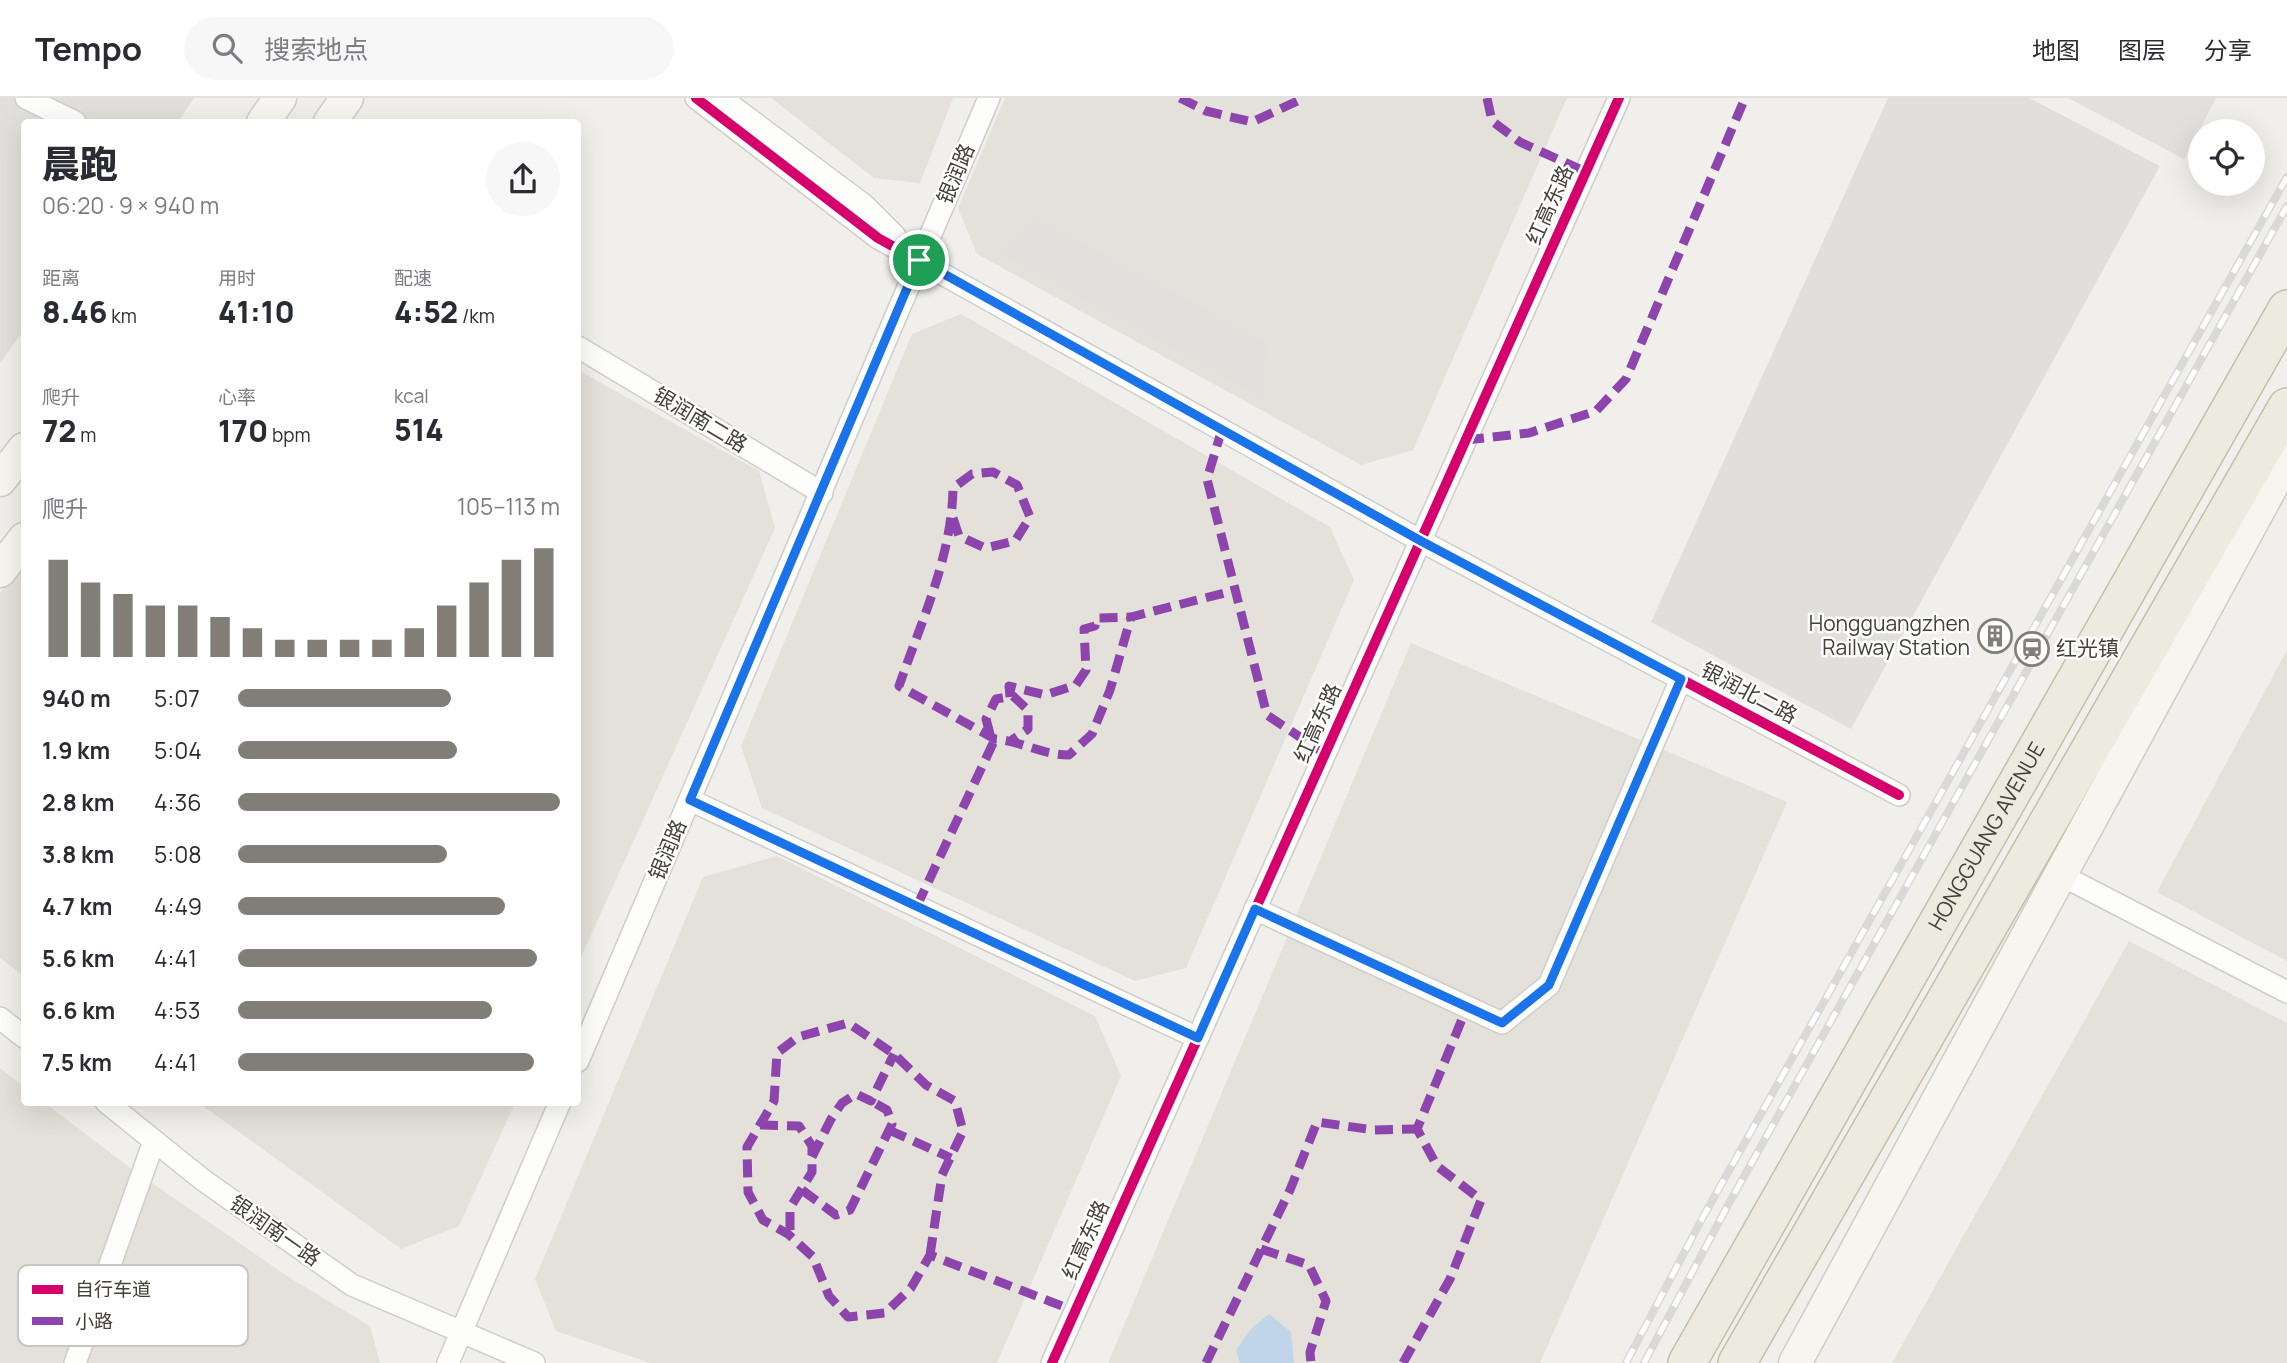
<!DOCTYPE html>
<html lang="zh">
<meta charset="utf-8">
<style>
:root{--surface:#fff;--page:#f7f7f7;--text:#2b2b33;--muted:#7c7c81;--line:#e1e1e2;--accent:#817e77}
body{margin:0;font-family:Manrope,"Noto Sans SC",sans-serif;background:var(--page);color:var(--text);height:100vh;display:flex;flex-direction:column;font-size:26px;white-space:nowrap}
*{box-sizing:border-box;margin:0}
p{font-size:23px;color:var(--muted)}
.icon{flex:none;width:38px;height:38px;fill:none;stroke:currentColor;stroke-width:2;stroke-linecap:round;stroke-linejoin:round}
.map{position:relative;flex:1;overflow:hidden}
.side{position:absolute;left:21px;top:21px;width:560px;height:987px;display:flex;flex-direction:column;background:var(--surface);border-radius:7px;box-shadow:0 7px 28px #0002}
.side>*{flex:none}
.buttons{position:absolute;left:2188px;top:21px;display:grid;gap:14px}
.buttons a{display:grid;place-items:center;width:77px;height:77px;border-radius:50%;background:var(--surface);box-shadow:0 7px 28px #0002;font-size:35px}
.pin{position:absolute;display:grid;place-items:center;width:60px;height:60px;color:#fff;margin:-30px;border:4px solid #fff;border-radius:50%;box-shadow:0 2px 7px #0007}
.round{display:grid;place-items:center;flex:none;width:74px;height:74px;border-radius:37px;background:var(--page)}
.overview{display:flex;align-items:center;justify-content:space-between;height:119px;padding:0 21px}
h1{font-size:38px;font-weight:800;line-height:52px}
.metrics{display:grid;grid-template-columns:repeat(3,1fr);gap:10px;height:119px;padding:7px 21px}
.metrics div{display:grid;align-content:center}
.metrics b{font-size:30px;font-weight:800}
.metrics small{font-size:19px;font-weight:400}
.metrics p{font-size:19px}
.chart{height:196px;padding:14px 21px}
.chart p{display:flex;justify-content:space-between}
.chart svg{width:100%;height:126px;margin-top:7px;stroke:var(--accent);stroke-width:6}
ul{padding:0 21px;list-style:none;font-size:23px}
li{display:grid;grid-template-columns:112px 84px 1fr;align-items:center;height:52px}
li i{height:18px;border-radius:9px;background:var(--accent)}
header{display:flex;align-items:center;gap:42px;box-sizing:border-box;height:98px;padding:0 35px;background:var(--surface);border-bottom:2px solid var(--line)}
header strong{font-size:33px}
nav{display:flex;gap:38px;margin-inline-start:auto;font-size:24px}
.search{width:490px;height:63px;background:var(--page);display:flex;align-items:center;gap:18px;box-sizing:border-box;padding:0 24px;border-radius:38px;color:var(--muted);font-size:26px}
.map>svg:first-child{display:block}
.residential{fill:#e3e1d9}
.industrial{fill:#e1dfdb}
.parking{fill:#e1e0dc}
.water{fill:#c0d5ea}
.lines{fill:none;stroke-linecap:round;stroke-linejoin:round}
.minor-casing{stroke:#cecdc9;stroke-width:24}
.secondary-casing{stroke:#ceccc3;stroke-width:35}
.trunk-casing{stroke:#c5bea9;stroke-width:40}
.minor{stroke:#fdfdfc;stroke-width:21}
.secondary{stroke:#f6f5f0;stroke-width:32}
.trunk{stroke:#edeae0;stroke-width:37}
.rail-casing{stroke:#d9d9d8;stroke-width:8}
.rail{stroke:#fff;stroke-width:5;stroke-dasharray:16;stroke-linecap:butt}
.quiet{stroke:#8e44ad;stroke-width:9;stroke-dasharray:18 9;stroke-linecap:butt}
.cycleway-casing{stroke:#fff;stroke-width:15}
.cycleway{stroke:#d6006c;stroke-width:10}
.route-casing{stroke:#fff;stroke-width:14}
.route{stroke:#1a73e8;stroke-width:9}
.labels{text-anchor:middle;stroke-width:5;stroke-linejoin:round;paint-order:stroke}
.street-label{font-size:21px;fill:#454138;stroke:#fff}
.poi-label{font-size:21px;fill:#454138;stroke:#fff;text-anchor:end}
.key{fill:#fff;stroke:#c7c6c3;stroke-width:2}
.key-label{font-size:19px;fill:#454138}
</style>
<header>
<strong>Tempo</strong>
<div class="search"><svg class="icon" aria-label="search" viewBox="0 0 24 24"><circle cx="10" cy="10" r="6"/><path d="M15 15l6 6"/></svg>搜索地点</div>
<nav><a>地图</a><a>图层</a><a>分享</a></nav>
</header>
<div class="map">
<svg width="2287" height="1265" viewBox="0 0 2287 1265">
<rect width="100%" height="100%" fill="#f0efeb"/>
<g class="residential">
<polygon points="771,0 953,0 920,85 874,80"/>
<polygon points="1005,0 1567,0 1413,352 1361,367 977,156 958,110"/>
<polygon points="961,216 1330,429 1354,482 1186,870 1135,883 762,710 741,648 912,236"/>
<polygon points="578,272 759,373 775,430 578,866"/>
<polygon points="24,463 24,878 0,860 0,495"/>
<polygon points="1411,545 1787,704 1540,1265 1108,1265"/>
<polygon points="2287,552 2287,863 2157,794"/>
<polygon points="777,758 1095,918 1121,978 997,1265 650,1265 556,1233 535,1181 703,779"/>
<polygon points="2129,843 2287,925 2287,1265 1892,1265"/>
<polygon points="0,970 24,989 24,1004 45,1005 133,1072 290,1180 370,1228 380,1265 0,1265"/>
<polygon points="199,1005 515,1005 459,1128 401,1151"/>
</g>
<g class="industrial">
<polygon points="0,0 194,0 178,24 24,24 24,232 0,265"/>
<polygon points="1888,0 2029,0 2160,68 1851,631 1651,524"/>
</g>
<g class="parking">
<polygon points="2068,0 2216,0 2184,61"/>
<polygon points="1034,118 1265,244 1262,300 999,155"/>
</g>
<polygon class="water" points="1269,1216 1291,1234 1294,1265 1240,1265 1236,1252 1251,1231"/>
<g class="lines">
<g class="minor-casing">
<g id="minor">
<polyline points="26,0 75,24"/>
<polyline points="696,0 878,140 1421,443 1899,697"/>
<polyline points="721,0 864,107 895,138"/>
<polyline points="578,249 822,395"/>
<polyline points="690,702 1198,940"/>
<polyline points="2061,777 2287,894"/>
<polyline points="1255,811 1502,925 1549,887 1681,581"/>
<polyline points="0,920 24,939"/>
<polyline points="578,963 989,0"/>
<polyline points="106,1004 203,1082 352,1187 534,1265"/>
<polyline points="75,1265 154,1043"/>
<polyline points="448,1265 560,1004"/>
<polyline points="1052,1265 1619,0"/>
</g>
</g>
<g class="secondary-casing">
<g id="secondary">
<polyline points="263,24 280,0"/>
<polyline points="330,24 347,0"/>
<polyline points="0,382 24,351"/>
<polyline points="0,473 24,441"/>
<polyline points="1795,1265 2287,360"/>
</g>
</g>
<g class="trunk-casing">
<g id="trunk">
<path id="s1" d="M1687 1265 2287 211"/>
<polyline points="1737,1265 2287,309"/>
</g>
</g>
<use href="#minor" class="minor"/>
<use href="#secondary" class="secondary"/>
<use href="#trunk" class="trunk"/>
<g class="rail-casing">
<g id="rail">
<polyline points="1626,1265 1703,1119 2287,79"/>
<polyline points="1644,1265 1728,1107 2287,108"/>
</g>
</g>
<use href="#rail" class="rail"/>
<g class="quiet">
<polyline points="1180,0 1206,13 1252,24 1304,0"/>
<polyline points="1487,0 1492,23 1520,44 1586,74"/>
<polyline points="1222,331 1207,381 1267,617 1325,656"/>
<polyline points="1466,342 1529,335 1596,313 1626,281 1745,0"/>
<path d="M953 420 959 438 985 450 1015 443 1030 419 1017 387 993 374 972 376 953 390C952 459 921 524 899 588L995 641C1021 643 1042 657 1069 657L1092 636 1110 592 1131 519 1236 492"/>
<polyline points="1010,599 1009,588 1045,597 1076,587 1086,572 1084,531 1095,528 1097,520 1131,519"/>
<polyline points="990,636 986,621 996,601 1013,598 1028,612 1028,631 1012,642"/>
<polyline points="917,808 995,641"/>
<polyline points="760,1027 799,1028 812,1048 812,1074 790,1110 790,1138"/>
<polyline points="889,1032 951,1060"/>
<polyline points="812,1059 831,1021 842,1005 856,996 871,1003 894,956"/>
<polyline points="802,1092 836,1117 850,1112 892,1026 887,1012 871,1003"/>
<polyline points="1261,1151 1309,1167 1326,1203 1310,1254 1311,1265"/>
<polyline points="930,1157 942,1077 963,1033 955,1003 926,987 894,956 848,925 798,939 777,955 774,1003 747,1049 748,1094 763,1122 788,1136 813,1159 829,1198 848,1219 885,1215 911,1190 930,1157 1075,1213"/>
<polyline points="105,1183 111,1185"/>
<polyline points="1206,1265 1290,1092 1317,1024 1374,1032 1417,1031"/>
<polyline points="1403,1265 1450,1181 1481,1102 1437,1068 1417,1031 1467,909"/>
</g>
<g class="cycleway-casing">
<g id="cycleway">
<polyline points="696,0 878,140 1421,443 1899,697"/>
<polyline points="1052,1265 1619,0"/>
</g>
</g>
<use href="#cycleway" class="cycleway"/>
</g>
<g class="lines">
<g class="route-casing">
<polygon id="route" points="919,162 1421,443 1681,581 1549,887 1502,925 1255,811 1198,940 690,702"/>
</g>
<use href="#route" class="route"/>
</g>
<defs>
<g id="building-ring" transform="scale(1.75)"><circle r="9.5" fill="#fff" stroke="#817e77" stroke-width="1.5"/><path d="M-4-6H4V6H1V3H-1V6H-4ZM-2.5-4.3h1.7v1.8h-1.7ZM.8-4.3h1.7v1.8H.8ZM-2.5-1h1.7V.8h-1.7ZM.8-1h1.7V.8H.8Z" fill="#817e77"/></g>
<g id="station-ring" transform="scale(1.75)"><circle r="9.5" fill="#fff" stroke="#817e77" stroke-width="1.5"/><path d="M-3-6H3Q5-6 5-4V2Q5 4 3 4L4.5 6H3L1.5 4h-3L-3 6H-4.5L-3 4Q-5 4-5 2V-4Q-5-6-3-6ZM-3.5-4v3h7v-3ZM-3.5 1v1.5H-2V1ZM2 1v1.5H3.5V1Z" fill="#817e77"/></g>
</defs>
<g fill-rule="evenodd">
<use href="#building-ring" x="1995" y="538"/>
<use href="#station-ring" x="2032" y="551"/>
</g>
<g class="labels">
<g class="street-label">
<text transform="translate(956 76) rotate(-67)" y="7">银润路</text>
<text transform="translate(1550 107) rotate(-66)" y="7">红高东路</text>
<text transform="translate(700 322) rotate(31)" y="7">银润南二路</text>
<text transform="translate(1749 595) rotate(28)" y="7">银润北二路</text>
<text transform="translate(1318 625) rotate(-66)" y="7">红高东路</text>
<text dy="7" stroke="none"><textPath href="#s1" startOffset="606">HONGGUANG AVENUE</textPath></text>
<text transform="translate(668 752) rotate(-67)" y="7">银润路</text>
<text transform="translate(275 1133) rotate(35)" y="7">银润南一路</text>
<text transform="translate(1086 1142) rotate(-66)" y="7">红高东路</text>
</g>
<g class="poi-label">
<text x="1970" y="533">Hongguangzhen<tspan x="1970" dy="24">Railway Station</tspan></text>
<text x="2056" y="558" text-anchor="start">红光镇</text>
</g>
</g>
<rect x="18" y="1167" width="230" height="81" rx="10" class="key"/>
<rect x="32" y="1187" width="31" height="9" fill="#d6006c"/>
<rect x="32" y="1219" width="31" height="8" fill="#8e44ad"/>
<g class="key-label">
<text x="75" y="1198">自行车道</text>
<text x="75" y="1230">小路</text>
</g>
</svg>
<div class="buttons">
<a><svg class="icon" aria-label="locate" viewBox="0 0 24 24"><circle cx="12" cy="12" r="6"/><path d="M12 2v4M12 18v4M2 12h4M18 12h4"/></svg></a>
</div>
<div class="pin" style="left:919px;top:162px;background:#1e9e55"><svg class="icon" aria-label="arrive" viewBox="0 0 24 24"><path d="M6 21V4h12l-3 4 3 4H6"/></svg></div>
<section class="side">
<div class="overview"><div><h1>晨跑</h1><p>06:20 · 9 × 940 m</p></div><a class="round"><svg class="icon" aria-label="share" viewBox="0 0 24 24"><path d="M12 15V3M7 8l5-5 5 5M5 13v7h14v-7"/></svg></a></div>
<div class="metrics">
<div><p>距离</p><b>8.46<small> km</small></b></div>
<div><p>用时</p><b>41:10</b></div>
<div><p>配速</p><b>4:52<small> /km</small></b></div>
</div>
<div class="metrics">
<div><p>爬升</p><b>72<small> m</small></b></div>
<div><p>心率</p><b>170<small> bpm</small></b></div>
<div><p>kcal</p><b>514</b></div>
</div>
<div class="chart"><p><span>爬升</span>105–113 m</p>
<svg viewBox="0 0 160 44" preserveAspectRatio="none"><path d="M5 44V10M15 44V18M25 44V22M35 44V26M45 44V26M55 44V30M65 44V34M75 44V38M85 44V38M95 44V38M105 44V38M115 44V34M125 44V26M135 44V18M145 44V10M155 44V6"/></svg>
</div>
<ul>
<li><b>940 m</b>5:07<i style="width:66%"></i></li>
<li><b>1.9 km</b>5:04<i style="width:68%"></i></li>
<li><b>2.8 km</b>4:36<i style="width:100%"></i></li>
<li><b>3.8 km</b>5:08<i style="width:65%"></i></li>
<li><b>4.7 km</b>4:49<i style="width:83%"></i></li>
<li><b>5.6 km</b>4:41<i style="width:93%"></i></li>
<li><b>6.6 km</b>4:53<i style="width:79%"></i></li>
<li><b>7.5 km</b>4:41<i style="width:92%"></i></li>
</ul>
</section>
</div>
